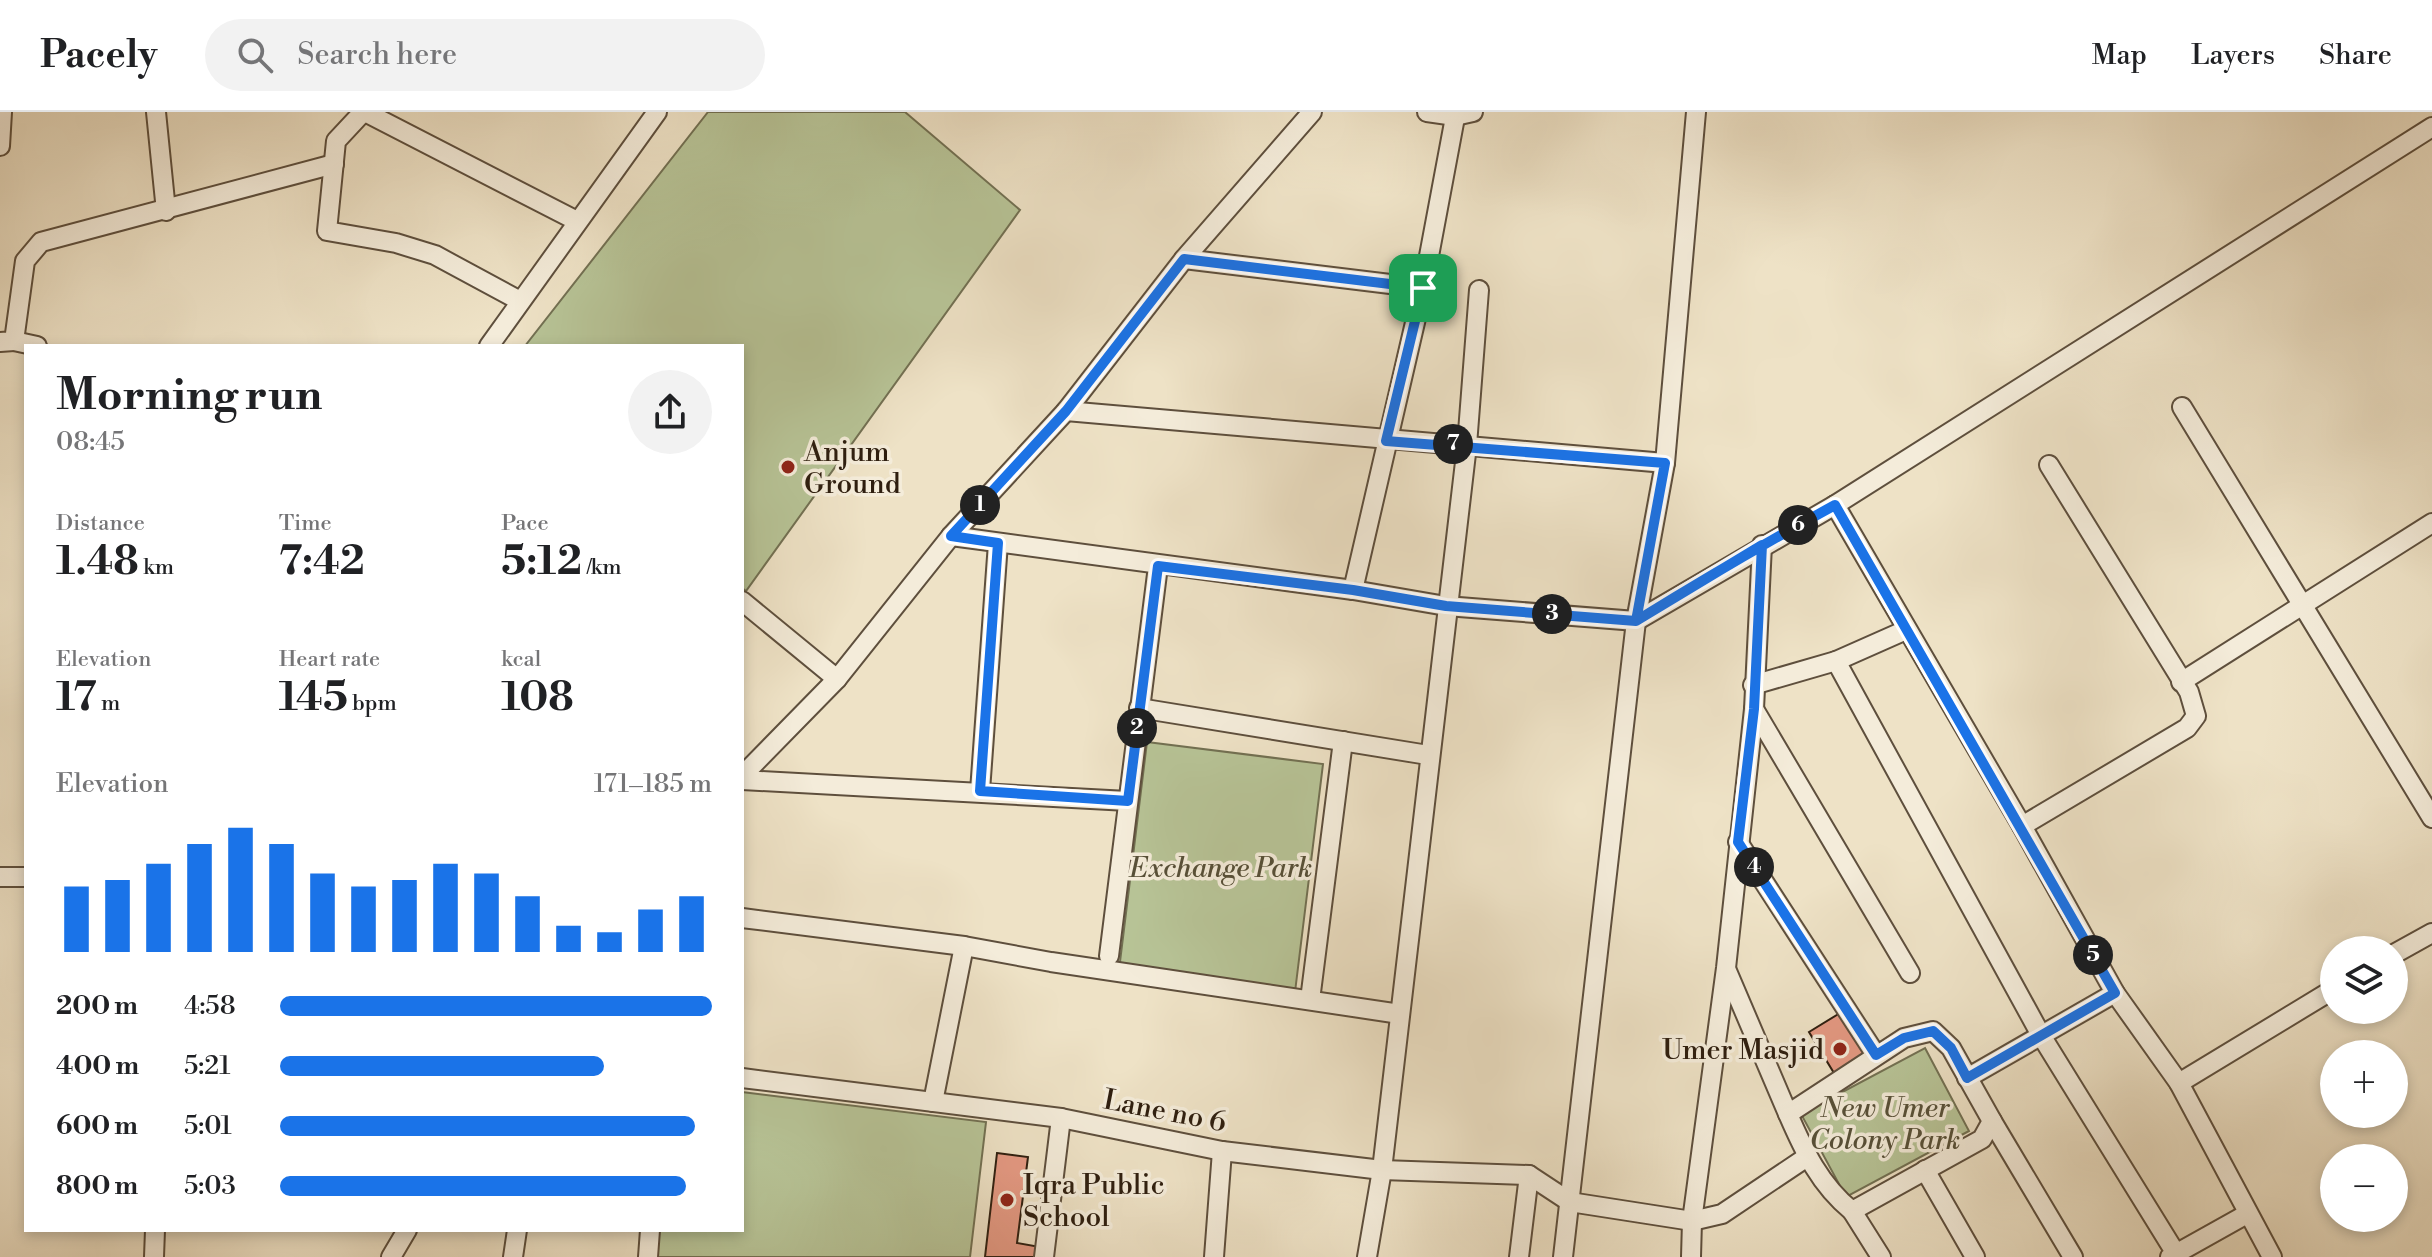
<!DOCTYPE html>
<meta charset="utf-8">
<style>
:root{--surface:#fff;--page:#f2f2f2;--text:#202124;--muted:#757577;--line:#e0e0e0;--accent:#1a73e8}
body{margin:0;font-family:"Libre Bodoni",serif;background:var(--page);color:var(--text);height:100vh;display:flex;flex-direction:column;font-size:30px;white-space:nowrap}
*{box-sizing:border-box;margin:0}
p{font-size:26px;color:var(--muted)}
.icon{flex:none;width:44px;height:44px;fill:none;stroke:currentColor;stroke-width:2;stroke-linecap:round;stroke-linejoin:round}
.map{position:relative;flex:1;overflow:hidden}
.panel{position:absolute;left:24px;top:232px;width:720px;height:888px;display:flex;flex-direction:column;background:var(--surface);border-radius:0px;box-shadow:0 4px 12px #0003}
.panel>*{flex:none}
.fabs{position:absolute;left:2320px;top:824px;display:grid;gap:16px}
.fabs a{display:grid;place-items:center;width:88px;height:88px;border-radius:50%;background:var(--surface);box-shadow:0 4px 12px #0003;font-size:40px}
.pin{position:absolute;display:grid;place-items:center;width:68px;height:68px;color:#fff;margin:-34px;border-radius:16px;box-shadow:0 4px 12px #0006}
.km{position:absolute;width:40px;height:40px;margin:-20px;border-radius:50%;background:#222;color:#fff;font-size:22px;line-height:40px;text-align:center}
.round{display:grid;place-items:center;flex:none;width:84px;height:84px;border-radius:42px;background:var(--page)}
.overview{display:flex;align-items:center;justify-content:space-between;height:136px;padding:0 32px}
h1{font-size:44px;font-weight:700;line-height:60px}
.figures{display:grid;grid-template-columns:repeat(3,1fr);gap:12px;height:136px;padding:8px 32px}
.figures div{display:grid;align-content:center}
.figures b{font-size:40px;font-weight:700}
.figures small{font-size:22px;font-weight:400}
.figures p{font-size:22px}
.chart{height:224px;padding:16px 32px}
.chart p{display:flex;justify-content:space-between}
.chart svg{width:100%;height:144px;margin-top:8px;stroke:var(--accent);stroke-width:6}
ul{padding:0 32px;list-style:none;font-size:26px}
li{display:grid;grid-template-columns:128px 96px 1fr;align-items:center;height:60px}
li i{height:20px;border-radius:10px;background:var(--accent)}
header{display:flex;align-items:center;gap:48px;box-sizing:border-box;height:112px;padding:0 40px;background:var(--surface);border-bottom:2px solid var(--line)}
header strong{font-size:38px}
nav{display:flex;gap:44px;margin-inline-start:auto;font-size:28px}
.search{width:560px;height:72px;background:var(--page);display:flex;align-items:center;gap:20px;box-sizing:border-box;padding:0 28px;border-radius:44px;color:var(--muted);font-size:30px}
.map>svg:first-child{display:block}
.green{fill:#b7c396;stroke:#727052;stroke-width:2}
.building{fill:#e59983;stroke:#2e1e0f;stroke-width:2}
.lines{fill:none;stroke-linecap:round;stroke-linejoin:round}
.minor-casing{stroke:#5e4f3d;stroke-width:22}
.minor{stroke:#f4ecda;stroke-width:18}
.route-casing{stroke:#fff;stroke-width:16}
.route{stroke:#1a73e8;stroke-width:10}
.poi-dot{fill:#8f2418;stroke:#f4ecda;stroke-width:3}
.labels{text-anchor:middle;stroke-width:7;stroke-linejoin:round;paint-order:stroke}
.poi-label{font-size:28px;fill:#2e1e0f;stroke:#f4ecda;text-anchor:start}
.park-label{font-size:28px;font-style:italic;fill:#575038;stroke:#f4ecda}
.street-label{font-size:28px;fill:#2e1e0f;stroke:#f4ecda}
</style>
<header>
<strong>Pacely</strong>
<div class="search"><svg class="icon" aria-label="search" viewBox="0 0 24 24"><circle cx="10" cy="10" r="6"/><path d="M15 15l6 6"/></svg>Search here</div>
<nav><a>Map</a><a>Layers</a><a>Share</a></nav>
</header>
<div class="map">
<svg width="2432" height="1145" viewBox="0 0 2432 1145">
<rect width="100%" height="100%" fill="#eee2c6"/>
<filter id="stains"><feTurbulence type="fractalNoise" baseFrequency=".0025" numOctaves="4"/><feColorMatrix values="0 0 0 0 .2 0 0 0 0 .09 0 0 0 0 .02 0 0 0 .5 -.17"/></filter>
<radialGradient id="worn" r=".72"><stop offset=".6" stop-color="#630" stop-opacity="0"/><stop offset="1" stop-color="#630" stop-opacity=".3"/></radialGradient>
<g class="green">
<polygon points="708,0 905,0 1020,98 746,479 742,476 742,234 525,234"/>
<polygon points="1147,630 1323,652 1295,880 1119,858"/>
<polygon points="1925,936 1969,1019 1846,1085 1801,1002"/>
<polygon points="742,980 986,1010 970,1145 650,1145 653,1118 742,1118"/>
</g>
<g class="building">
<polygon points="1840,901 1865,941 1834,961 1809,920"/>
<polygon points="997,1041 1028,1045 1017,1131 1040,1135 1038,1145 985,1145"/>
</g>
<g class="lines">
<g class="minor-casing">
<g id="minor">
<polyline points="156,0 166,99"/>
<polyline points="363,0 336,29 327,119 396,131 435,143 520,189"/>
<polyline points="365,0 577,109"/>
<polyline points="1427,0 1455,4 1473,0"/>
<polyline points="0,34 2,0"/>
<polyline points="1184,147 1423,176"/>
<polyline points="14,229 37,234"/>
<polyline points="0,230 14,229 25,149 41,130 334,52"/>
<polyline points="489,234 657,0"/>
<polyline points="2182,295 2432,706"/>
<polyline points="1066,299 1665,351"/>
<polyline points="1835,393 2022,714 2115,881 2179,971 2272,1145"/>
<polyline points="951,424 1353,478 1446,494 1636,509 1835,393 2432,15"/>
<polyline points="1353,478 1423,176 1456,0"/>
<polyline points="742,489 837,567"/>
<polyline points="1836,549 2042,925 2178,1145"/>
<polyline points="2181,570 2432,411"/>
<polyline points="1753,573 1836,549 1906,518"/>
<polyline points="1139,596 1428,643"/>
<polyline points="1754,597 1910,861"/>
<polyline points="742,664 837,567 951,424 1066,299 1184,147 1312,0"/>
<polyline points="742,668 1128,689"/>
<polyline points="980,679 998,431"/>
<polyline points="2022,714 2187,616 2196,604 2189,580 2049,353"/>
<polyline points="1738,730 1876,943"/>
<polyline points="0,765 26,765"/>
<polyline points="742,806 964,834 1051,850 1400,902"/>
<polyline points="2394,842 2432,821"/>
<polyline points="1109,844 1158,454"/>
<polyline points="1727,859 1788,1002"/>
<polyline points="1310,888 1343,629"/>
<path d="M1933 919 1951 936 1992 1009 1982 1027 1852 1099C1820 1073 1804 1039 1788 1002L1904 926Z"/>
<polyline points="742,966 1061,1006 1222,1039 1382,1058 1529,1063 1570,1090 1692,1109 1722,1102 1807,1045"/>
<polyline points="1967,966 2115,881"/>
<polyline points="2179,971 2334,877"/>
<polyline points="933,990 964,834"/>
<polyline points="1992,1009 2073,1145"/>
<polyline points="1925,1058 1975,1145"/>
<polyline points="1852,1099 1881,1145"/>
<polyline points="154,1145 155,1118"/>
<polyline points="391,1145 407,1118"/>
<polyline points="513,1145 517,1118"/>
<polyline points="648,1145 650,1118"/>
<polyline points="1044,1145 1061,1006"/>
<polyline points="1214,1145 1222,1039"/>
<polyline points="1367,1145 1382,1058 1467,333 1479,178"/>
<polyline points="1519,1145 1529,1063"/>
<polyline points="1563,1145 1636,509 1665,351 1696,0"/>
<polyline points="1691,1145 1692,1109 1726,856 1754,597 1762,433"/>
<polyline points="2170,1145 2247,1102"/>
</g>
</g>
<use href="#minor" class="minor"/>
</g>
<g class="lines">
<g class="route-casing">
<path id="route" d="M1423 176 1184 147 1066 299 951 424 998 431 980 679 1128 689 1158 454 1353 478 1446 494 1636 509 1762 433 1754 597 1738 730 1876 943 1904 926 1933 919 1951 936 1967 966 2115 881 1835 393C1767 430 1701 469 1636 509L1665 351 1386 329 1423 176"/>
</g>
<use href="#route" class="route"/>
</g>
<g class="poi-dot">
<circle cx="788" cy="355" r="8"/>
<circle cx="1840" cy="937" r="8"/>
<circle cx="1007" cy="1088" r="8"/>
</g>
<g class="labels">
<g class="poi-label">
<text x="804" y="349">Anjum<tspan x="804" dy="32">Ground</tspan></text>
<text x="1824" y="947" text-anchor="end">Umer Masjid</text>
<text x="1023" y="1082">Iqra Public<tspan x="1023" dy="32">School</tspan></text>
</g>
<g class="park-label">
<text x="1221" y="765">Exchange Park</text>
<text x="1885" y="1005">New Umer<tspan x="1885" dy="32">Colony Park</tspan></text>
</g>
<g class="street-label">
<text transform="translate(1165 998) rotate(11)" y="10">Lane no 6</text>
</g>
</g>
<rect width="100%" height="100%" filter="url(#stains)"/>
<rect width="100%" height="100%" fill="url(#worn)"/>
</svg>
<div class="fabs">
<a><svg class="icon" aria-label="layers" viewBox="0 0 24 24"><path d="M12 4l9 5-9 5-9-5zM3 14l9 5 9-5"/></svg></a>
<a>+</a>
<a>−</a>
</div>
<div class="pin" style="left:1423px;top:176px;background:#1e9e55"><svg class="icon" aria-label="arrive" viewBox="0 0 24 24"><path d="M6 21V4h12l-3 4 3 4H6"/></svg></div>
<b class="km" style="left:980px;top:393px">1</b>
<b class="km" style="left:1137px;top:616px">2</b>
<b class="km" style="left:1552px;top:502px">3</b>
<b class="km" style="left:1754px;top:755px">4</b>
<b class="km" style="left:2093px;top:843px">5</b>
<b class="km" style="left:1798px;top:413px">6</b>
<b class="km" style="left:1453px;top:332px">7</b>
<section class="panel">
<div class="overview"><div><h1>Morning run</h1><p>08:45</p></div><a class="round"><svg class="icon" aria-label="share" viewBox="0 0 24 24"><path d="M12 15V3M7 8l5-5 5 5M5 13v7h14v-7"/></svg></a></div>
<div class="figures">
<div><p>Distance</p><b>1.48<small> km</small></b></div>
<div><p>Time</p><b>7:42</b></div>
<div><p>Pace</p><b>5:12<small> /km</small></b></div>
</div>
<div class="figures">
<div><p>Elevation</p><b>17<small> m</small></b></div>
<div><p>Heart rate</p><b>145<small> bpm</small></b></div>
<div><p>kcal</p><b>108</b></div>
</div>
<div class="chart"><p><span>Elevation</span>171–185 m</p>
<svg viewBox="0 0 160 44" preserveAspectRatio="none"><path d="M5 44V24M15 44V22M25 44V17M35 44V11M45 44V6M55 44V11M65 44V20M75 44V24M85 44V22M95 44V17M105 44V20M115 44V27M125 44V36M135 44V38M145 44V31M155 44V27"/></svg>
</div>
<ul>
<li><b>200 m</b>4:58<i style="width:100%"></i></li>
<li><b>400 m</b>5:21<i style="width:75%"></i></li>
<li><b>600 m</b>5:01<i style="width:96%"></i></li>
<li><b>800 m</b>5:03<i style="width:94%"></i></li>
</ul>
</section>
</div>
